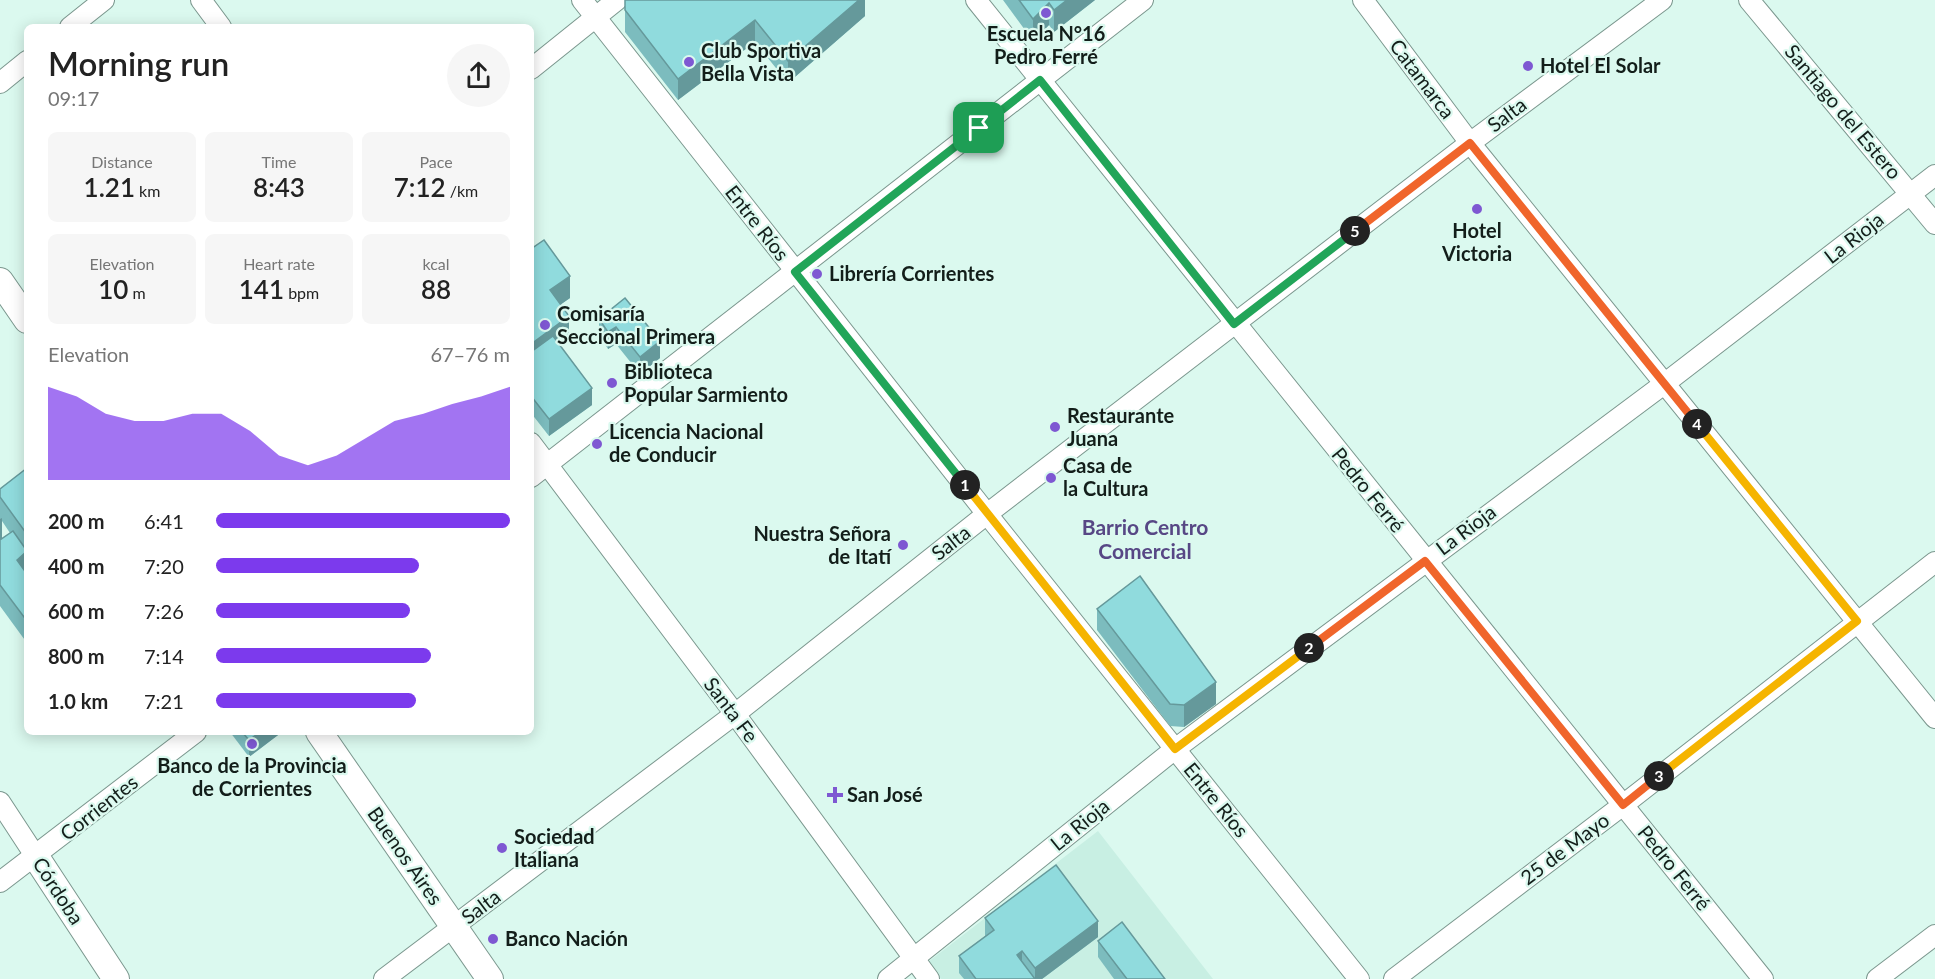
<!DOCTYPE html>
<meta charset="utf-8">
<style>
:root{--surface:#fff;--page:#f6f6f6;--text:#222;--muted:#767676;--accent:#7c3aed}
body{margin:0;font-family:Lato,sans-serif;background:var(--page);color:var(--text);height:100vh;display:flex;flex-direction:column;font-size:22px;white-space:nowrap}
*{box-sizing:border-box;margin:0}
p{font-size:20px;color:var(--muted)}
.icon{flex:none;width:33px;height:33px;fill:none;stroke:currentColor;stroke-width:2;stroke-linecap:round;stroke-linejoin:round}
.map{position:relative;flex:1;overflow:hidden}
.sheet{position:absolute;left:24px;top:24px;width:510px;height:711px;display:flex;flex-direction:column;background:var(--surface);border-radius:9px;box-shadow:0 3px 15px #0003}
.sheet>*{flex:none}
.pin{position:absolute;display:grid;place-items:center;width:51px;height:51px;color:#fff;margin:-26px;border-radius:12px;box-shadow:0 3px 9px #0006}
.km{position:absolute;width:30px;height:30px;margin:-15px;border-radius:50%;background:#222;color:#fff;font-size:16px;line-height:30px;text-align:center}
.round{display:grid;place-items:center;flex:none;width:63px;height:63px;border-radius:32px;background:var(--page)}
.summary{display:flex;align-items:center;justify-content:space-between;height:102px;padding:0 24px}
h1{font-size:33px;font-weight:600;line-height:45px}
.stats{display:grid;grid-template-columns:repeat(3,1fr);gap:9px;height:102px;padding:6px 24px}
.stats div{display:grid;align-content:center;border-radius:9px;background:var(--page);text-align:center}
.stats b{font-size:26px;font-weight:600}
.stats small{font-size:16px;font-weight:400}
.stats p{font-size:16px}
.chart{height:168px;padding:12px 24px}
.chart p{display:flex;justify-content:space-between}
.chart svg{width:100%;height:108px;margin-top:6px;fill:var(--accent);opacity:.7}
ul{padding:0 24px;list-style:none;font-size:20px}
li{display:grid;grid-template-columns:96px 72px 1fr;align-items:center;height:45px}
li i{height:15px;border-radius:8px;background:var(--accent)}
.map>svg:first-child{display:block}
.built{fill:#c8efe3}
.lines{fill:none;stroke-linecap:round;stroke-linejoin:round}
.minor-casing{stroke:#7b978e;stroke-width:22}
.tertiary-casing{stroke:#7b978e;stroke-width:28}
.minor{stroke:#fff;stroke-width:20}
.tertiary{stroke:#fff;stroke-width:26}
.wall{fill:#7cbcbe;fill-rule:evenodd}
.shaded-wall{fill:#65999b}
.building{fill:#90dbdd;stroke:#65999b;stroke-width:1.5}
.split-1-casing{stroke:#fff;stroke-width:12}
.split-2-casing{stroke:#fff;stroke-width:12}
.split-3-casing{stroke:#fff;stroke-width:12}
.split-4-casing{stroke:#fff;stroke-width:12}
.split-5-casing{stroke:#fff;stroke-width:12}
.split-6-casing{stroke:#fff;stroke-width:12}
.split-1{stroke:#22a559;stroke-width:8}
.split-2{stroke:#f5b400;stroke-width:8}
.split-3{stroke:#f0652b;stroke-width:8}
.split-4{stroke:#f5b400;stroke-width:8}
.split-5{stroke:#f0652b;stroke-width:8}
.split-6{stroke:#22a559;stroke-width:8}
.poi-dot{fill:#7e58d2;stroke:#dbf9ef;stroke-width:2}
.labels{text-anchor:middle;stroke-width:4.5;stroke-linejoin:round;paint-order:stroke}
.poi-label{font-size:20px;font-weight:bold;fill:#131e1a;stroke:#dbf9ef;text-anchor:start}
.street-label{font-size:20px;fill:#131e1a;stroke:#dbf9ef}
.neighbourhood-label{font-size:21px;font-weight:bold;fill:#574785;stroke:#dbf9ef}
</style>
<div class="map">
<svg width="1935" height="979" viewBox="0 0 1935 979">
<rect width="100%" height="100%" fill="#dbf9ef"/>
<polygon class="built" points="1098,831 1213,979 941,979 928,962"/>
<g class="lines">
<g class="minor-casing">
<g id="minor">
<polyline points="201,0 221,27"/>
<polyline points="582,0 987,514 1359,979"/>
<polyline points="976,0 1763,979"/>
<polyline points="1363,0 1470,143 1935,718"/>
<polyline points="1749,0 1935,224"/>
<polyline points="70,27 104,0"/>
<polyline points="531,69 617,0"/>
<polyline points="0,83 27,61"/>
<polyline points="531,443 735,714 929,979"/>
<polyline points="531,477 1143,0"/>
<polyline points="0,802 36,857"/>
<polyline points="0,882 196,732"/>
<polyline points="384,979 735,714 987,514 1234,324 1470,143 1662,0"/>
<polyline points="888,979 1175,749 1664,384 1935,175"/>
<polyline points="1394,979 1623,805 1935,562"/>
<polyline points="1877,979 1935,935"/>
</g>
</g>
<g class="tertiary-casing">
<g id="tertiary">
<polyline points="0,281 27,320"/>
<polyline points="319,732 490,979"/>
<polyline points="36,857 116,979"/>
</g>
</g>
<use href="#minor" class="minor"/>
<use href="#tertiary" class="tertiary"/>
</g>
<g class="wall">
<polygon points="865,0 865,16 788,83 755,42 678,100 625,32 625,10"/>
<polygon points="1003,0 1095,0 1054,32 1049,25 1033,41"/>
<polygon points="531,249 570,298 561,304 569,338 559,345 592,405 549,436 531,413"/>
<polygon points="625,298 660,358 640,374 616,344 608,349 599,335 599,319"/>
<path d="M27 468V643L0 606V489ZM2 521 10 533 2 539Z"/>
<polygon points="1097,609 1216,704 1184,727 1170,726 1097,630"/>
<polygon points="230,732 282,732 249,757"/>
<polygon points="985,918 1098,937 1042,979 964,979 959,973 959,956 985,936"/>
<polygon points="1098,941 1165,979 1114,979 1098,957"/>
</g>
<g class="shaded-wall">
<polygon points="859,0 865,0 865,16 788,83 788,61"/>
<polygon points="1067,0 1095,0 1054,32 1054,10"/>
<polygon points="1049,3 1049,25 1033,41 1033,19"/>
<polygon points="755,20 755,42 678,100 678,79"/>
<polygon points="570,276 570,298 550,312 550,290"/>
<polygon points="569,316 569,338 531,366 531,344"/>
<polygon points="616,327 616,344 608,349 608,332"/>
<polygon points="660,341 660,358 640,374 640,357"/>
<polygon points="592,388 592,405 549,436 549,419"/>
<polygon points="2,518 2,539 0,541 0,519"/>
<polygon points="26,533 27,533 27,573 17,582 17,560 26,552"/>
<polygon points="1216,682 1216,704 1184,727 1184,705"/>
<polygon points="260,732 282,732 249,757 249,740"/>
<polygon points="1098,921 1098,937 1042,979 1035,979 1035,968"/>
<polygon points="1022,951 1022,967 1017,955"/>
</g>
<g class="building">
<polygon points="625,0 859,0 788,61 755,20 678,79 625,10"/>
<polygon points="1019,0 1067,0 1054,10 1049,3 1033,19"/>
<polygon points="544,240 570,276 550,290 569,316 531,344 531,249"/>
<polygon points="625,298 660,341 640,357 616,327 608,332 599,319"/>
<polygon points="553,336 592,388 549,419 531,396 531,352"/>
<polygon points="27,468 27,533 26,533 0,497 0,489"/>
<polygon points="13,531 27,551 17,560 27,574 27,621 0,585 0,540"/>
<polygon points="1140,576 1216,682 1184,705 1170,704 1097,609"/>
<polygon points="242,732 260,732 249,740"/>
<polygon points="1056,865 1098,921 1035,968 1022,951 1017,955 1035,979 976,979 959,956 994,930 985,918"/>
<polygon points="1122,922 1165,979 1127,979 1098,941"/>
</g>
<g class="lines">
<g class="split-1-casing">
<polyline id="split-1" points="965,485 795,272 979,128"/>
</g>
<g class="split-2-casing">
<polyline id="split-2" points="965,485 1175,749 1309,648"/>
</g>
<g class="split-3-casing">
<polyline id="split-3" points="1309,648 1425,561 1623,805 1659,776"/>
</g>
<g class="split-4-casing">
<polyline id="split-4" points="1659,776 1857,621 1697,424"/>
</g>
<g class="split-5-casing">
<polyline id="split-5" points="1355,231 1470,143 1697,424"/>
</g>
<g class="split-6-casing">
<polyline id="split-6" points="979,128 1040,80 1234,324 1355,231"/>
</g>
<use href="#split-1" class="split-1"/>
<use href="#split-2" class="split-2"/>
<use href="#split-3" class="split-3"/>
<use href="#split-4" class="split-4"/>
<use href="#split-5" class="split-5"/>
<use href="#split-6" class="split-6"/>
</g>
<g class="poi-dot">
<circle cx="1046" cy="13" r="6"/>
<circle cx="689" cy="62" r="6"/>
<circle cx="1528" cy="66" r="6"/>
<circle cx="1477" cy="209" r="6"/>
<circle cx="817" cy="274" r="6"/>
<circle cx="545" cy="325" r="6"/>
<circle cx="612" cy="383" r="6"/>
<circle cx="1055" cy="427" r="6"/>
<circle cx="597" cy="444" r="6"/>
<circle cx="1051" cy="478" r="6"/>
<circle cx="903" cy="545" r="6"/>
<circle cx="252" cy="744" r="6"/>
<path d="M832 786h6v6h6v6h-6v6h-6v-6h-6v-6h6z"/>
<circle cx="502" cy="848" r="6"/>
<circle cx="493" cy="939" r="6"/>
</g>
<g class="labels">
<g class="poi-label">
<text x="1046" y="41" text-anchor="middle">Escuela N°16<tspan x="1046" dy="23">Pedro Ferré</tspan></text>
<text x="701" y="58">Club Sportiva<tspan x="701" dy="23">Bella Vista</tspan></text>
<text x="1540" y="73">Hotel El Solar</text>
<text x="1477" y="238" text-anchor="middle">Hotel<tspan x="1477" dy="23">Victoria</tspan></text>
<text x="829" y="281">Librería Corrientes</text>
<text x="557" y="321">Comisaría<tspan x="557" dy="23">Seccional Primera</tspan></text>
<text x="624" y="379">Biblioteca<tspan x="624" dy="23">Popular Sarmiento</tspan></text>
<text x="1067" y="423">Restaurante<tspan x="1067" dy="23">Juana</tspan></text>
<text x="609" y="439">Licencia Nacional<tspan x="609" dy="23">de Conducir</tspan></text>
<text x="1063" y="473">Casa de<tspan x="1063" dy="23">la Cultura</tspan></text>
<text x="891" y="541" text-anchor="end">Nuestra Señora<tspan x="891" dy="23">de Itatí</tspan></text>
<text x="252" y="773" text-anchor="middle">Banco de la Provincia<tspan x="252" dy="23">de Corrientes</tspan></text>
<text x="847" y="802">San José</text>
<text x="514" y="844">Sociedad<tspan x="514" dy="23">Italiana</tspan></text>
<text x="505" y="946">Banco Nación</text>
</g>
<g class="street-label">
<text transform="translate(1422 79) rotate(53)" y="7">Catamarca</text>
<text transform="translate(1843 112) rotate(50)" y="7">Santiago del Estero</text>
<text transform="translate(1507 115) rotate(-37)" y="7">Salta</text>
<text transform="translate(757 223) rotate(52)" y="7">Entre Ríos</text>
<text transform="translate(1854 238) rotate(-38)" y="7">La Rioja</text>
<text transform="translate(1368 490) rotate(51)" y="7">Pedro Ferré</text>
<text transform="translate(1466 530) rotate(-37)" y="7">La Rioja</text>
<text transform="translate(951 543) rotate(-38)" y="7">Salta</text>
<text transform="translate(731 710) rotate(53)" y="7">Santa Fe</text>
<text transform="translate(1216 800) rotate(51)" y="7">Entre Ríos</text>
<text transform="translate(99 808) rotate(-38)" y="7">Corrientes</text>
<text transform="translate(1080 825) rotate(-39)" y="7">La Rioja</text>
<text transform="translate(1565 849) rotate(-37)" y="7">25 de Mayo</text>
<text transform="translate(405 856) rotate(55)" y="7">Buenos Aires</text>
<text transform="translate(1674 868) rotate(51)" y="7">Pedro Ferré</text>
<text transform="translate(58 891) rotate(57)" y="7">Córdoba</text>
<text transform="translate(481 907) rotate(-37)" y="7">Salta</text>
</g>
<g class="neighbourhood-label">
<text x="1145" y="535">Barrio Centro<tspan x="1145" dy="24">Comercial</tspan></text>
</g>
</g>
</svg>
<div class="pin" style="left:979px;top:128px;background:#1e9e55"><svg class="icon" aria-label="arrive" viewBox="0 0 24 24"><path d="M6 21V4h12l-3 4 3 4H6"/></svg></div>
<b class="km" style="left:965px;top:485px">1</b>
<b class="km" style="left:1309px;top:648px">2</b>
<b class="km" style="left:1659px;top:776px">3</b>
<b class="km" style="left:1697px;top:424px">4</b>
<b class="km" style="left:1355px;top:231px">5</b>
<section class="sheet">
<div class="summary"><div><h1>Morning run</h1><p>09:17</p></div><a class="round"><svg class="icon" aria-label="share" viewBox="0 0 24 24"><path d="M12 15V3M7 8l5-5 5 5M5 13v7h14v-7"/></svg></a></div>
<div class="stats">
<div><p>Distance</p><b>1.21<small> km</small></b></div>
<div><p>Time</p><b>8:43</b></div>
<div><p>Pace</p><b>7:12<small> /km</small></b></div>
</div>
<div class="stats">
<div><p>Elevation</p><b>10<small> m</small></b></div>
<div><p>Heart rate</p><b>141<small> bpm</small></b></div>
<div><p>kcal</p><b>88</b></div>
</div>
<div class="chart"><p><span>Elevation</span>67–76 m</p>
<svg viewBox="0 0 160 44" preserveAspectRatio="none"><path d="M0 44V6L10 10L20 17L30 20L40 20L50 17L60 17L70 24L80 34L90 38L100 34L110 27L120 20L130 17L140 13L150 10L160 6V44z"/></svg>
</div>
<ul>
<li><b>200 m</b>6:41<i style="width:100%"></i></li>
<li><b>400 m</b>7:20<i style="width:69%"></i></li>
<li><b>600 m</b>7:26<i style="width:66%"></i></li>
<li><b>800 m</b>7:14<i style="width:73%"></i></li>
<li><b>1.0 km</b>7:21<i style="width:68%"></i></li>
</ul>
</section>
</div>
